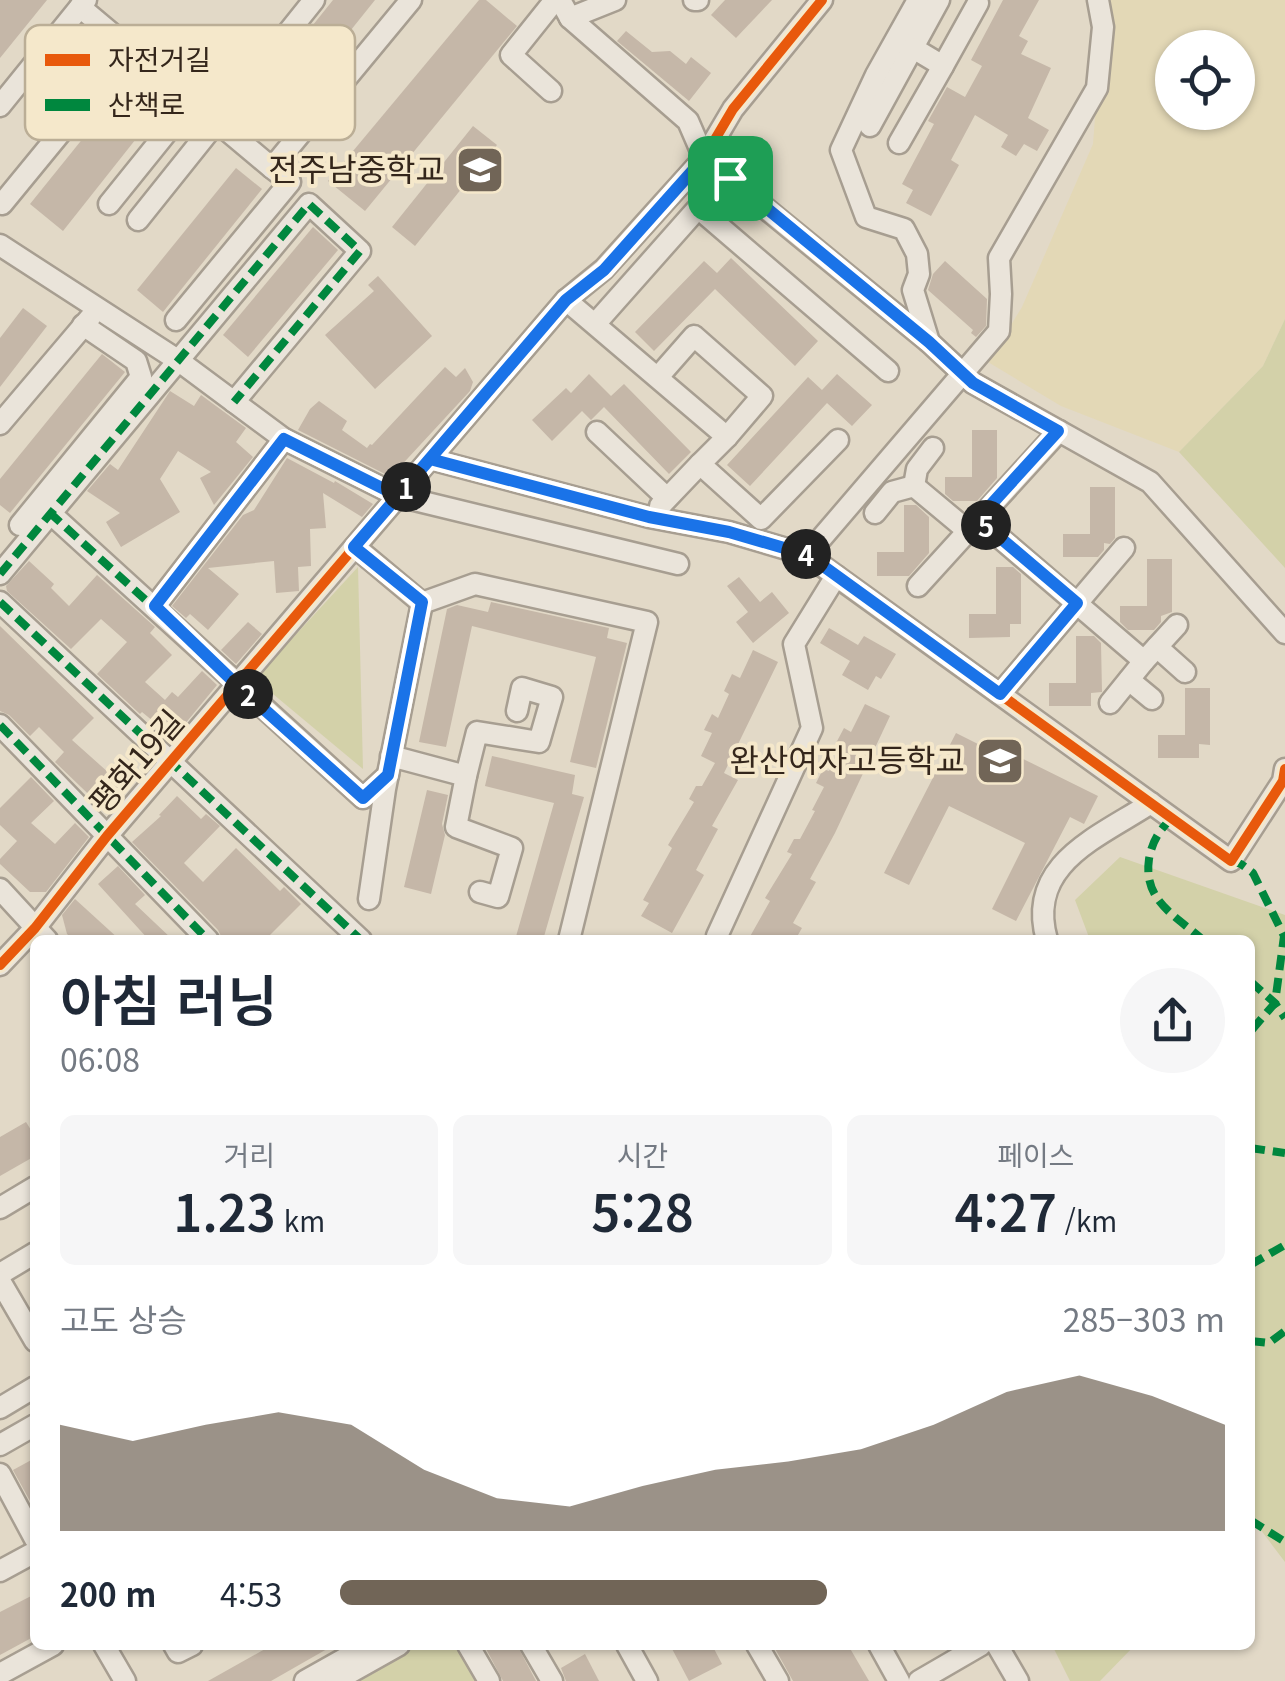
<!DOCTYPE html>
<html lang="ko">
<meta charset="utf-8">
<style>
:root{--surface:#fff;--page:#f6f6f7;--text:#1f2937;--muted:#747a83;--accent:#716557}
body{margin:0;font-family:Georgia,"Noto Sans KR",serif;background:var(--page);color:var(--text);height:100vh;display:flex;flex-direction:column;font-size:38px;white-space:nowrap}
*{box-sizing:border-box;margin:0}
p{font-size:32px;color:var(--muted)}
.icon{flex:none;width:55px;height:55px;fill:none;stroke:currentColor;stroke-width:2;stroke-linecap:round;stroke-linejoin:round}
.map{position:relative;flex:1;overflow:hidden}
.side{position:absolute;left:30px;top:935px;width:1225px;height:715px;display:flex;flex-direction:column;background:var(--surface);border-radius:15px;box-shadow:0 2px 8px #0004}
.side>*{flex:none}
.fabs{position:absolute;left:1155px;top:30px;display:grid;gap:20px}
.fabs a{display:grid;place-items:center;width:100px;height:100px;border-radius:50%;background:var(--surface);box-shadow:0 2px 8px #0004;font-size:50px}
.pin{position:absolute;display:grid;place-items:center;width:85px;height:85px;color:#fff;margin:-42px;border-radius:20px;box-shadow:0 5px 15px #0006}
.km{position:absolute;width:50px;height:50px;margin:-25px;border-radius:50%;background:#222;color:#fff;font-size:28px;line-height:50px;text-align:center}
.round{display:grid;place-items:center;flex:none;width:105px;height:105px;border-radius:52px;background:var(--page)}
.overview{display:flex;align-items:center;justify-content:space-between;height:170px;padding:0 30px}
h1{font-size:55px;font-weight:600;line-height:75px}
.stats{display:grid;grid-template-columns:repeat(3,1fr);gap:15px;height:170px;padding:10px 30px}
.stats div{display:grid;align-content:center;border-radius:15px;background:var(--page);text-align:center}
.stats b{font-size:50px;font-weight:600}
.stats small{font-size:28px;font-weight:400}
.stats p{font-size:28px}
.chart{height:280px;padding:20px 30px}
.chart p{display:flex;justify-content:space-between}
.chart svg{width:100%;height:180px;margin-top:10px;fill:var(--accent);opacity:.7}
ul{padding:0 30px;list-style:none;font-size:32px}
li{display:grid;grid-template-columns:160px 120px 1fr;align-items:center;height:75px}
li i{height:25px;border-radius:12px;background:var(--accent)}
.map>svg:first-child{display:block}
.farmland{fill:#e3d8b6;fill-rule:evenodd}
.green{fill:#d3d1a9}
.building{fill:#c5b7a8}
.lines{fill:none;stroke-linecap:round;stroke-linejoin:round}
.minor-casing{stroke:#a79e91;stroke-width:25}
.minor{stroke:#eae4da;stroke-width:20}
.quiet{stroke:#00873e;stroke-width:8;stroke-dasharray:15 8;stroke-linecap:butt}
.cycleway-casing{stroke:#f5e8cb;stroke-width:16}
.cycleway{stroke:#e8590c;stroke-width:10}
.route-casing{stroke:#fff;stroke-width:20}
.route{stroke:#1a73e8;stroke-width:12}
.labels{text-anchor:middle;stroke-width:8;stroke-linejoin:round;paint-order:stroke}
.poi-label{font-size:32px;fill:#34261b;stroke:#f5e8cb;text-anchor:end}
.street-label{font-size:32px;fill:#34261b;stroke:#f5e8cb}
.key{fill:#f5e8cb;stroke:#bbae96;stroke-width:2.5}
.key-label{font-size:28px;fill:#34261b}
</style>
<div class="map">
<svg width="1285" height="1681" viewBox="0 0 1285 1681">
<rect width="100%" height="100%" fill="#e2d9c7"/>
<path class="farmland" d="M1104 0H1285V319L1263 366 1179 452 1061 406 988 362 1022 307 1093 144ZM1172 48H1238V112H1172Z"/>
<g class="green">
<polygon points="1285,319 1285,568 1179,452 1263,366"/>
<polygon points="358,567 363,769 255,679"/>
<polygon points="1120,857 1285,915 1285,1562 1254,1521 1250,1524 1250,940 1090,940 1075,900"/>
<polygon points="399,1645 468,1645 489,1681 347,1681"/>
<polygon points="1052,1645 1135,1645 1100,1681 1070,1681"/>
</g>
<g class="building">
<polygon points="0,0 47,0 0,58"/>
<polygon points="333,0 375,0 274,126 248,106"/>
<polygon points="479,0 486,0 517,26 365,211 328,181"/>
<polygon points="725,0 772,0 736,38 711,15"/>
<polygon points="1003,0 1039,0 1019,36 1028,41 1021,54 1051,68 1028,118 1049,130 1037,151 1024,144 1016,156 1001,147 1008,135 975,115 951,160 959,165 931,216 906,203 913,190 902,184 934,124 928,121 947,87 965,97 982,66 971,60"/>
<polygon points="626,31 652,52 670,51 686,64 691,57 711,73 689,101 617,41"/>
<polygon points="134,75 166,101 63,231 30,204"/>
<polygon points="473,126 497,145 415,246 392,227"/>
<polygon points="236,168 262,189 163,312 137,290"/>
<polygon points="313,227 338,250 248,357 223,335"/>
<polygon points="731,258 818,341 795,366 715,289 654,351 635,332 704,261 717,273"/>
<polygon points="945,261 987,299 986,326 976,337 971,333 973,330 928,290 933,274"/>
<polygon points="378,276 432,336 375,389 325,335 374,291 368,285"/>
<polygon points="23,308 47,326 0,387 0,338"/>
<polygon points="102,354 125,372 10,513 0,505 0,479"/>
<polygon points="445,367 456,377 465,368 473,382 470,391 396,471 385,474 298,430 310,409 319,401 347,421 342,430 367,448 370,444 372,445"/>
<polygon points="589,374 611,396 624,384 691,452 669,474 604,407 591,420 582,411 552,441 532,420 566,388 571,393"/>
<polygon points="837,374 872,405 852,426 827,403 750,486 727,465 808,377 822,390"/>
<polygon points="170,391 194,406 201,395 246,428 236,442 253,457 214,505 200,478 211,472 178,451 160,479 180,512 121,547 106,522 120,513 87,491 110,464 118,470"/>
<polygon points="972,430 997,430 997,478 977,501 953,501 945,494 945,477 972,477"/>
<polygon points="287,458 334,483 335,481 373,504 362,517 323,493 326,528 310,529 311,566 298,567 299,591 276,593 274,561 208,568 239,594 208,630 190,614 186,618 172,606 243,515 254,510"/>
<polygon points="1090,487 1115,487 1115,538 1110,544 1104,543 1104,550 1098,557 1063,557 1063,534 1090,534"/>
<polygon points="904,505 916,505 929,517 929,553 909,576 877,576 877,552 904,552"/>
<polygon points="1147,559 1172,559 1172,612 1161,616 1161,622 1154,630 1128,630 1120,622 1120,606 1147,606"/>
<polygon points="29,561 54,584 51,588 69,606 97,575 155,627 150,633 172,655 145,682 165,700 172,692 178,697 202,671 217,685 170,742 162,735 165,731 142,712 140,714 97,674 127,642 101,619 71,649 7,591 6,586"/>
<polygon points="996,567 1013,567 1021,574 1021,624 1010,624 1010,637 969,638 969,614 996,614"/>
<polygon points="739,577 760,602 772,592 789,613 753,643 736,622 748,612 727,586"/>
<polygon points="491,602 609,628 607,638 627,643 596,768 570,762 596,657 472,626 446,747 419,742 447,609 457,605 488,612"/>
<polygon points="248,622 262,634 236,664 221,650"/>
<polygon points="0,626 94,718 72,740 128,790 108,813 55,762 64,752 39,727 30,736 9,715 0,711"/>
<polygon points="829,628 858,645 864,636 896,654 881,679 876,676 868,690 842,675 850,661 820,643"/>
<polygon points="1076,636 1094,636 1101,643 1102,692 1091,693 1091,706 1049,706 1049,683 1076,683"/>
<polygon points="753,650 778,662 724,773 738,780 712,826 718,829 696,870 704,875 672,933 641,916 649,903 643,900 672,848 668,845 694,802 689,799 696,786 702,786 715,763 701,756 712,733 704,730 712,714 718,718 729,694 724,691 732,674 740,678"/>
<polygon points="1185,688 1210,688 1210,745 1199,744 1199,758 1158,758 1158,735 1185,735"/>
<polygon points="865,704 890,716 835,833 810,879 816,882 793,923 802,928 795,940 748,940 770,901 765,898 792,854 787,852 794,839 800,839 815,811 812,810 824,787 816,783 823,769 829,771 841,748 835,745 844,728 851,732"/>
<polygon points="956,733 992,751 995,745 1098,796 1084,824 1070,817 1016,921 992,909 1025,843 949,806 909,885 884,873"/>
<polygon points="492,756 575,775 572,794 584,797 543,940 515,940 554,803 485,786"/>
<polygon points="31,777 54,801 31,823 55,844 75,823 89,837 46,892 30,892 0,864 0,859 17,841 0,825 0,808"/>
<polygon points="427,790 448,795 442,824 445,835 431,894 404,887"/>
<polygon points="177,796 201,819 206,814 220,826 184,863 203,882 236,848 280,891 284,887 301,904 265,940 223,940 218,930 132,842 161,816 159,815"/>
<polygon points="118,866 145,895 135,904 173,940 149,940 98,884"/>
<polygon points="75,899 120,940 74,940 67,934 62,915"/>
<polygon points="26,1122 31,1130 35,1128 35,1156 0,1176 0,1137"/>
<polygon points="35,1458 35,1510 13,1470"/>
<polygon points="35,1594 35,1636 0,1655 0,1612"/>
<polygon points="272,1645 334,1645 271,1681 208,1681"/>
<polygon points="484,1645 517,1645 536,1681 503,1681"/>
<polygon points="670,1645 712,1645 722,1664 689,1681"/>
<polygon points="773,1645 848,1645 869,1681 793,1681"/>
<polygon points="585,1654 599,1681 566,1681 561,1668"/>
</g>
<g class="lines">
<g class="minor-casing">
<g id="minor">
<polyline points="86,0 80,7 272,168"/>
<polyline points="560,0 570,18 688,121 704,158 929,342 973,383 1150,482 1285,633"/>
<polyline points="694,0 698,0"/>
<polyline points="918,0 876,75 841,150 866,217 904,229 917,254 919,274 913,290 929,342"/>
<polyline points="570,18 615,0"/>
<polyline points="943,66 978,3"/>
<polyline points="551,91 511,55 555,0"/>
<polyline points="0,106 80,7"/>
<polyline points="870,126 939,0"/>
<polyline points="899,143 943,66 913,48"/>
<polyline points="2,204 89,98 40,57"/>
<polyline points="109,204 192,101"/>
<polyline points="138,220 314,0"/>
<polyline points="0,245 179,361 284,439 398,496 678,564"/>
<polyline points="566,300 727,437 700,464 761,519 838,440"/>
<polyline points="176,320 290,182 272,168 411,0"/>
<polyline points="596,323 698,208 888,371"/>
<polyline points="658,377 694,336 762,396 727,437"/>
<polyline points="0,424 90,318"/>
<polyline points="597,432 667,498"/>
<polyline points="430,459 649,517 729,532 807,555 1231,861 1283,781 1285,769"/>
<polyline points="914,486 917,469 933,448"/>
<polyline points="660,506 700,464"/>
<polyline points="49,512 363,798 388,775"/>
<polyline points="875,513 892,492 914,486 968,531"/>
<polyline points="978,519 1144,661 1110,703"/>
<polyline points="20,525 141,377 136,361 83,325"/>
<polyline points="355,547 422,603 475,584 647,622 569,940"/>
<polyline points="807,555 999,331 1001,294 999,258 1097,88 1103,27 1098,0"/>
<polyline points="0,574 309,204 360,251 234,402"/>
<polyline points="918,586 1059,431"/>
<polyline points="0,602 361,940"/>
<polyline points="155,606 284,439"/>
<polyline points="1157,647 1185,672"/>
<polyline points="1144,661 1177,625"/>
<polyline points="1129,680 1152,699"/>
<polyline points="1000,694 1124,548"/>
<polyline points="0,725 208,940"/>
<polyline points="391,756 466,776 456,827 512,848 498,897 480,892"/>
<polyline points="466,776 477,732 539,742 552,697 522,688 517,711"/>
<polyline points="0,889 47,940"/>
<polyline points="369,899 385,789 422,603"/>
<polyline points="717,936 812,728 794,644 836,576"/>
<path d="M1047 940C1025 864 1099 837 1151 803"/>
<polyline points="0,965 35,928 107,836 566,300 604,269 704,158 733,109 822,0"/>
<polyline points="0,1208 35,1187"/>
<polyline points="0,1274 35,1253"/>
<polyline points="0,1281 35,1341"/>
<polyline points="0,1408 35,1387"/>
<polyline points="0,1445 35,1425"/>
<polyline points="0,1474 35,1539"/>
<polyline points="0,1571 35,1552"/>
<polyline points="104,1645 125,1681"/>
<polyline points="174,1645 178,1652 192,1645"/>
<polyline points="468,1645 489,1681"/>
<polyline points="531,1645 552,1681"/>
<polyline points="627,1645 647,1681"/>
<polyline points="757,1645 778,1681"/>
<polyline points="879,1645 899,1681"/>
<polyline points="997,1645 1018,1681"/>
<polyline points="0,1674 53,1645"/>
<polyline points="305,1681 369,1645"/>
<polyline points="335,1681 399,1645"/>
<polyline points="919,1681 981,1645"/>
</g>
</g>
<use href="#minor" class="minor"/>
<g class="quiet">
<polyline points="49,512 363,798 388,775"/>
<polyline points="0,574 309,204 360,251 234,402"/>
<polyline points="0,602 361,940"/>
<polyline points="155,606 284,439"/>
<polyline points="0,725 208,940"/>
<path d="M1172 818C1159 830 1152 842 1149 859 1143 901 1175 915 1203 940"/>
<polyline points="1231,861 1241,864 1253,873 1284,936 1275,1003 1250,1032"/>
<polyline points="1250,981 1275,1003 1285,1018"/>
<polyline points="1250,1148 1285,1153"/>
<polyline points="1250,1265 1285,1245"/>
<polyline points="1250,1341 1269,1343 1285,1331"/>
<polyline points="1250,1520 1285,1542"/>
</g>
<g class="cycleway-casing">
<g id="cycleway">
<polyline points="430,459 649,517 729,532 807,555 1231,861 1283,781 1285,769"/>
<polyline points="0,965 35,928 107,836 566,300 604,269 704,158 733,109 822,0"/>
</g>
</g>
<use href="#cycleway" class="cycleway"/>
</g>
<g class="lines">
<g class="route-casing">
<polyline id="route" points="730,178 704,158 604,270 566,300 398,496 284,439 155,606 236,684 363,798 388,775 422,602 354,547 430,459 649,517 729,532 808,555 1000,694 1077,603 978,519 1058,431 973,383 929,342 730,178"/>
</g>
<use href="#route" class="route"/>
</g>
<defs>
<g id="school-square" transform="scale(2.5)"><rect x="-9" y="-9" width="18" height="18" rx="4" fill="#716557" stroke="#f5e8cb"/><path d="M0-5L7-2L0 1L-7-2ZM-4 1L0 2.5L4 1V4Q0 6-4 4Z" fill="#fff"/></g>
</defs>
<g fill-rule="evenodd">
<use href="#school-square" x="480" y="170"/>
<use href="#school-square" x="1000" y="761"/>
</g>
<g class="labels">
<g class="poi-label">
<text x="445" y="181">전주남중학교</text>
<text x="965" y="772">완산여자고등학교</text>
</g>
<g class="street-label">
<text transform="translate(137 762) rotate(-49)" y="11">평화19길</text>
</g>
</g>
<rect x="25" y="25" width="330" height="115" rx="15" class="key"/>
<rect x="45" y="54" width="45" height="12" fill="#e8590c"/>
<rect x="45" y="99" width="45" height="12" fill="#00873e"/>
<g class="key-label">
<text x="108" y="70">자전거길</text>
<text x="108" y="115">산책로</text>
</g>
</svg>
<div class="fabs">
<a><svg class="icon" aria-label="locate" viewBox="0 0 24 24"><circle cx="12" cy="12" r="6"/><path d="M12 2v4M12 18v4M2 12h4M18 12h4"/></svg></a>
</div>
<div class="pin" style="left:730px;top:178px;background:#1e9e55"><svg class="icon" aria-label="arrive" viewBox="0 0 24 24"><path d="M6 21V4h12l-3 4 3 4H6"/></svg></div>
<b class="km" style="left:406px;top:487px">1</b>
<b class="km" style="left:248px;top:694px">2</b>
<b class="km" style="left:806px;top:554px">4</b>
<b class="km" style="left:986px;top:525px">5</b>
<section class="side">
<div class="overview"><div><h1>아침 러닝</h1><p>06:08</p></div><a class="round"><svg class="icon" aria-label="share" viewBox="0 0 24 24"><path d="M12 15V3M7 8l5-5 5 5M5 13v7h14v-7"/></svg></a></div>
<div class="stats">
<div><p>거리</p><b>1.23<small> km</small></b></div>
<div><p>시간</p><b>5:28</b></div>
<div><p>페이스</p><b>4:27<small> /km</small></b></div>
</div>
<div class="chart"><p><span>고도 상승</span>285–303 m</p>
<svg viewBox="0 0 160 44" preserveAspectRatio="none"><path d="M0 44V18L10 22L20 18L30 15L40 18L50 29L60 36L70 38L80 33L90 29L100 27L110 24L120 18L130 10L140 6L150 11L160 18V44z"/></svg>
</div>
<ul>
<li><b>200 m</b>4:53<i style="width:55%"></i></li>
</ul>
</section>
</div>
